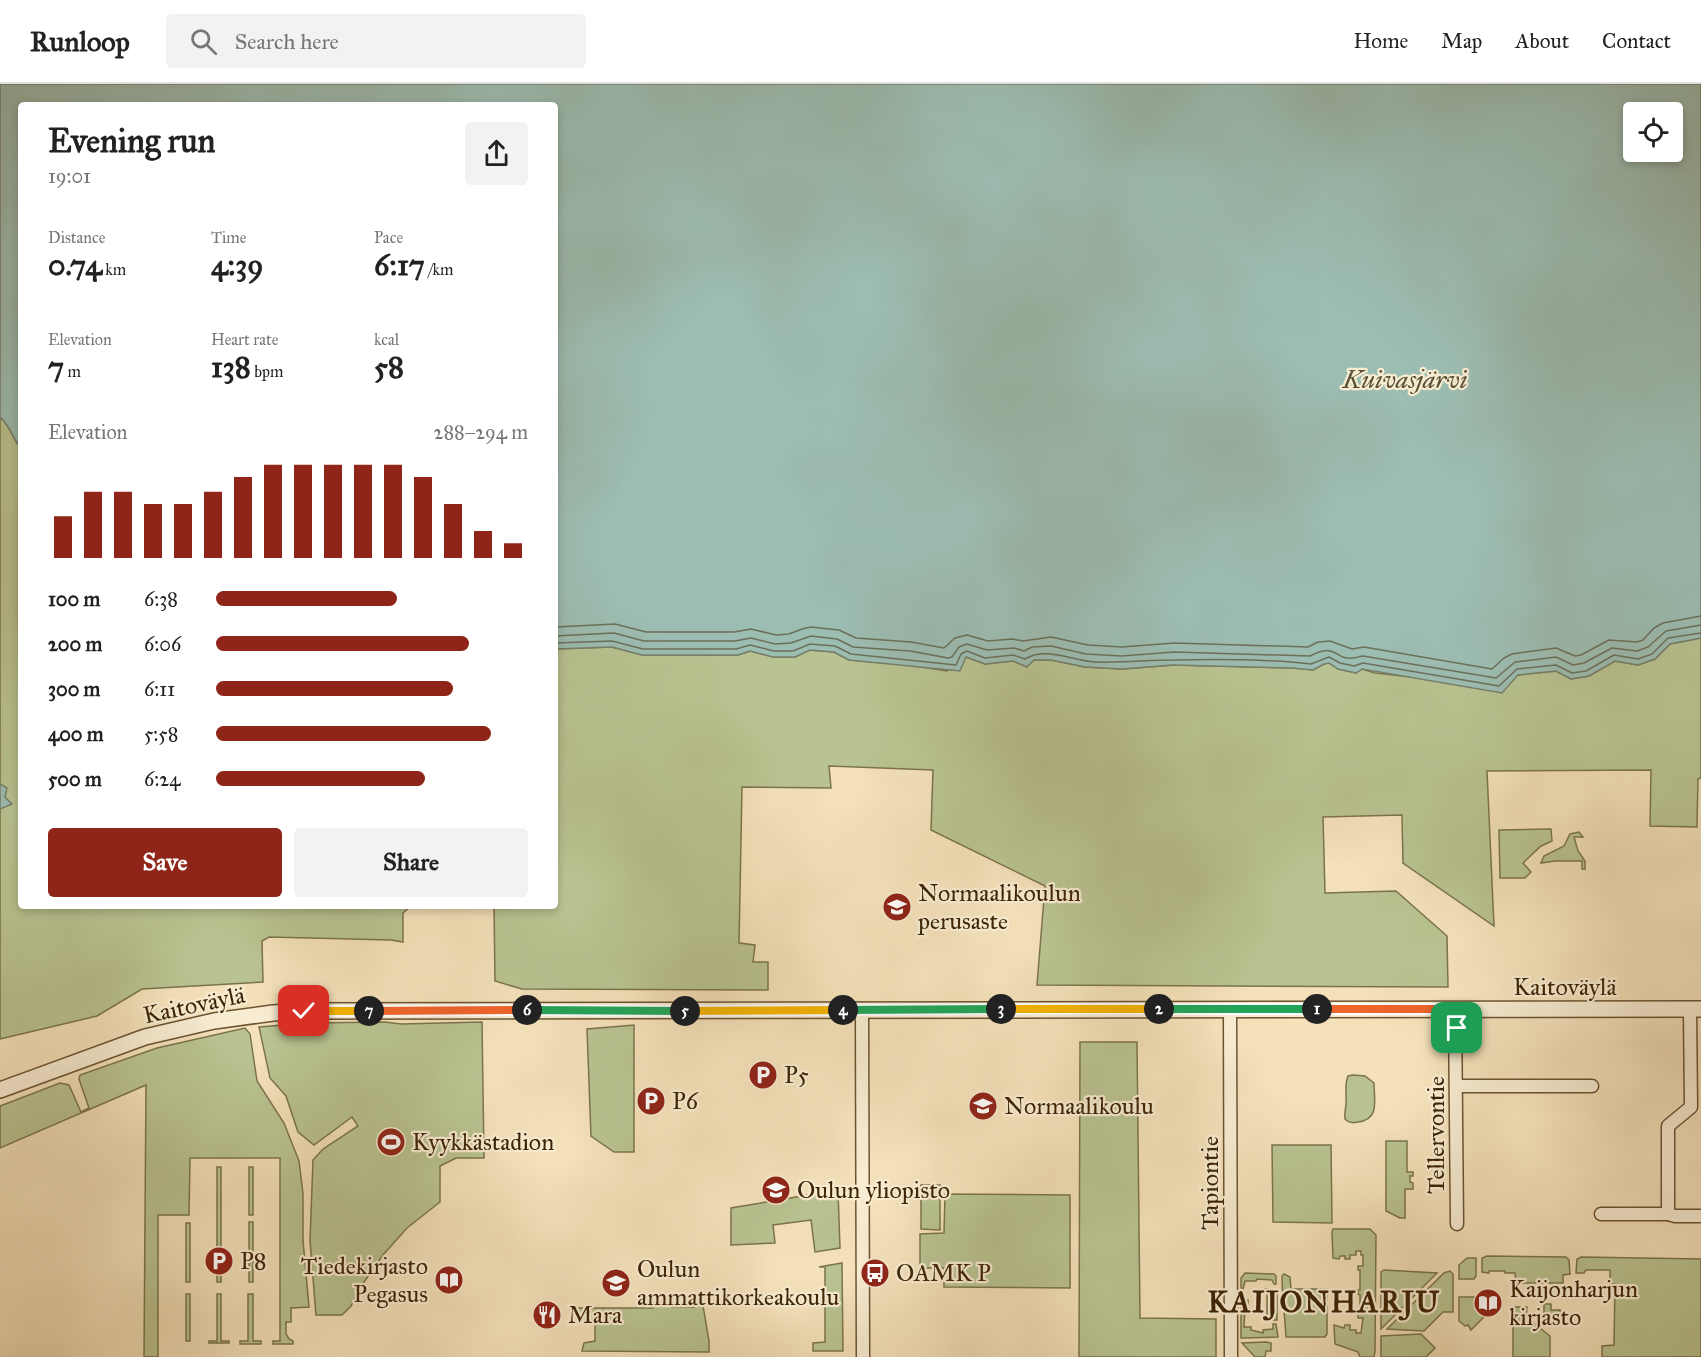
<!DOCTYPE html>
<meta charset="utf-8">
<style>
:root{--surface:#fff;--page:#f2f2f2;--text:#222;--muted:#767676;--line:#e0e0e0;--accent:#8f2418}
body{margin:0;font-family:"IM FELL Great Primer",serif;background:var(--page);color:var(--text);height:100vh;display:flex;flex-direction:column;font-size:22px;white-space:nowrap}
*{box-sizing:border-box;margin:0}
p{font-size:20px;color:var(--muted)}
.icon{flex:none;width:33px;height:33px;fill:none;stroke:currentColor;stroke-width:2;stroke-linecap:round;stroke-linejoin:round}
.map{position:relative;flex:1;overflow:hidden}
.sheet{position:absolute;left:18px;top:18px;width:540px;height:807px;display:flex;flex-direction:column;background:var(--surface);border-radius:6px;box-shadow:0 3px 9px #0003}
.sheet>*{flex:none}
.buttons{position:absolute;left:1623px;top:18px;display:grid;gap:12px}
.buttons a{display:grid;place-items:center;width:60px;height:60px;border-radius:6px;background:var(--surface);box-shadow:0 3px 9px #0003;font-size:30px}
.pin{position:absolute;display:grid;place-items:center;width:51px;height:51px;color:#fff;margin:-26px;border-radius:12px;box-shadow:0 3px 9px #0006}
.km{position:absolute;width:30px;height:30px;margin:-15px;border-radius:50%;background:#222;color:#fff;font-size:16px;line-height:30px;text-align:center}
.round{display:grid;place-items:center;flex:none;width:63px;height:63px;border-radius:6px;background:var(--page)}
.overview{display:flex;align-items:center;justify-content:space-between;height:102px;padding:0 30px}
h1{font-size:33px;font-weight:700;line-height:45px}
.figures{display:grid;grid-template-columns:repeat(3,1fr);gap:9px;height:102px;padding:6px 30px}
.figures div{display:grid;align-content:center}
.figures b{font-size:30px;font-weight:700}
.figures small{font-size:16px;font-weight:400}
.figures p{font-size:16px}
.chart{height:168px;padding:12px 30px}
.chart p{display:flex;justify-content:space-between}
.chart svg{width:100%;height:108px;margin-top:6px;stroke:var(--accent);stroke-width:6}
.action{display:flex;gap:12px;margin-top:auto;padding:12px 30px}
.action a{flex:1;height:69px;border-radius:6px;background:var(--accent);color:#fff;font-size:24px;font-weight:700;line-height:69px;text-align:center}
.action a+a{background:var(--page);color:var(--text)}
ul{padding:0 30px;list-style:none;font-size:20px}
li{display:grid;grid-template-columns:96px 72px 1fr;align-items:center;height:45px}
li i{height:15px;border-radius:8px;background:var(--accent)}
header{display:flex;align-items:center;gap:36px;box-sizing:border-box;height:84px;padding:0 30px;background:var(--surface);border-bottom:2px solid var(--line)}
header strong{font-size:28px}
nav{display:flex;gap:33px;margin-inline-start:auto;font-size:21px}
.search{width:420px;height:54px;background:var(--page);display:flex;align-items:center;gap:15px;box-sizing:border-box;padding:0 21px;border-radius:6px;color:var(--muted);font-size:22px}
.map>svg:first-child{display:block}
.green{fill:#b9c391;stroke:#7b744a;stroke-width:1.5}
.water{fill:#9cbdb2;stroke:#76806c;stroke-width:1.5;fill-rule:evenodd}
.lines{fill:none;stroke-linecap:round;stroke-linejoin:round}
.shore{stroke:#6c705a;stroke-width:1.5}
.minor-casing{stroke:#6b5331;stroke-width:15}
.tertiary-casing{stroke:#6b5331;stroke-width:18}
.minor{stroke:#f8ecd2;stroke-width:12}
.tertiary{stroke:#f8ecd2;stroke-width:15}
.split-1-casing{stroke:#fff;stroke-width:12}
.split-2-casing{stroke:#fff;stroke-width:12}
.split-3-casing{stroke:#fff;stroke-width:12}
.split-4-casing{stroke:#fff;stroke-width:12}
.split-5-casing{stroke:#fff;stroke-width:12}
.split-6-casing{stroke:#fff;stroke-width:12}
.split-7-casing{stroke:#fff;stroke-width:12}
.split-8-casing{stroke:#fff;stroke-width:12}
.split-1{stroke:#f0652b;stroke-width:8}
.split-2{stroke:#22a559;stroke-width:8}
.split-3{stroke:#f5b400;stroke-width:8}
.split-4{stroke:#22a559;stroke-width:8}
.split-5{stroke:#f5b400;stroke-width:8}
.split-6{stroke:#22a559;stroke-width:8}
.split-7{stroke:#f0652b;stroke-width:8}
.split-8{stroke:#f5b400;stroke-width:8}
.labels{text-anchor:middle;stroke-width:4.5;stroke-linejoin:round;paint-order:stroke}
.poi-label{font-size:24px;fill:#3d2403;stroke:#f8ecd2;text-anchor:start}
.street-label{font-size:24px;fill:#3d2403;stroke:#f8ecd2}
.water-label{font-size:26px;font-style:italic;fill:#5a5238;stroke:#f8ecd2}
.district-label{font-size:30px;font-weight:bold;letter-spacing:1.5px;fill:#3d2403;stroke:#f8ecd2}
</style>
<header>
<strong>Runloop</strong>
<div class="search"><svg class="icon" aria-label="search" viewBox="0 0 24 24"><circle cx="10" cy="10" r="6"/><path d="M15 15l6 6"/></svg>Search here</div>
<nav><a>Home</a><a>Map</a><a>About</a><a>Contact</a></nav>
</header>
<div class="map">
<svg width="1701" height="1273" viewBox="0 0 1701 1273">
<rect width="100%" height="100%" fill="#f4e1ba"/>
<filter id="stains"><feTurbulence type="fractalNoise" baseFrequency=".00333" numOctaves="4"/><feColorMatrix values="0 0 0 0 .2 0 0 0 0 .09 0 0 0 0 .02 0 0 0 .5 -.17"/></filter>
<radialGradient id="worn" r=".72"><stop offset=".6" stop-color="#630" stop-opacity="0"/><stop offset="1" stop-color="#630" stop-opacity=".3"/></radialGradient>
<g class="green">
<path d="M0 333C11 343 12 354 21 364V822H411L403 829V858L391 856 269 853 262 857 263 898 142 905 97 932 0 955Z"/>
<polygon points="1701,554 1701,694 1698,695 1697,743 1650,742 1651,686 1487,687 1494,842 1403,779 1402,731 1323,733 1325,809 1396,807 1447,852 1448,903 1037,901 1045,802 931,746 933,686 829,682 831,704 742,703 739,859 755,861 753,878 768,878 768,906 522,905 495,897 494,822 555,822 555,565 612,563 642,571 738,571 750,567 774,573 795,573 809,566 834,568 849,576 909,581 947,587 966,573 985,580 1013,577 1026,582 1034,576 1051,576 1085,583 1122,585 1173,581 1293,584 1313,586 1324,580 1329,579 1338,585 1356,589 1362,585 1375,589 1412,593 1518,591 1556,587 1571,595 1589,592 1615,577 1638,581 1655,575 1670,560"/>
<polygon points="1551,745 1552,757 1541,762 1523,779 1531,788 1525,794 1500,794 1499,746"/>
<polygon points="1579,748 1583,753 1574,753 1578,767 1585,777 1585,785 1582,785 1582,777 1555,777 1541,779 1544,772 1564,762 1570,750"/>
<polygon points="385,938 401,940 482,938 484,1074 456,1074 440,1082 440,1118 407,1144 383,1171 362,1201 351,1222 342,1231 316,1231 310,1157 313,1076 323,1065 358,1042 352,1033 314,1061 298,1048 286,1012 270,994 259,943 308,939"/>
<polygon points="634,941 634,1068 614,1068 591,1052 587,945"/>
<polygon points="245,944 250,950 257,997 284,1039 299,1077 303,1110 303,1156 309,1223 291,1224 291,1238 286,1238 286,1250 289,1255 293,1257 293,1260 273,1260 273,1257 280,1257 280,1074 190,1074 189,1131 158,1131 158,1273 144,1273 146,1001 0,1064 0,1022 60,999 69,1001 81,1028 89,1024 79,995 80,991 157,964"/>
<polygon points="1080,958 1137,958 1140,1234 1216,1235 1216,1273 1079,1273"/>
<path d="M1353 991 1365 992 1374 999C1374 1016 1380 1036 1358 1038 1352 1039 1349 1039 1345 1035 1344 1029 1346 1025 1346 1019 1347 1009 1344 1002 1348 992Z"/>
<polygon points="1386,1057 1407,1057 1407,1088 1413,1088 1413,1092 1410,1092 1410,1098 1413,1099 1413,1105 1405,1105 1405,1134 1400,1134 1386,1127"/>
<polygon points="1272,1061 1331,1061 1332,1139 1273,1138"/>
<rect x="217" y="1083" width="4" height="115"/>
<rect x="249" y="1083" width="4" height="48"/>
<polygon points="921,1101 940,1101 940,1146 921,1145"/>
<polygon points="838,1106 840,1164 815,1168 811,1136 773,1141 775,1159 731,1161 731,1124"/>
<polygon points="945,1110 1070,1111 1070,1204 944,1203 944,1184 920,1184 920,1150 944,1149"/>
<polygon points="253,1138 253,1198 249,1198 249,1138"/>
<rect x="186" y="1139" width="4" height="59"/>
<polygon points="1370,1145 1376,1151 1375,1267 1374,1273 1360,1273 1358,1268 1335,1260 1334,1241 1344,1244 1345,1241 1350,1241 1350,1246 1356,1246 1356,1249 1361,1249 1363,1234 1358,1234 1358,1230 1360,1229 1360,1211 1358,1210 1358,1206 1360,1206 1360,1186 1358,1186 1358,1182 1363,1182 1363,1171 1361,1171 1361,1167 1356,1167 1356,1171 1350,1171 1350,1175 1345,1175 1345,1172 1340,1172 1339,1175 1333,1174 1332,1148 1333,1145"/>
<polygon points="1487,1172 1566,1173 1569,1176 1570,1190 1563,1191 1563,1199 1516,1199 1515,1189 1505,1189 1505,1187 1489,1187 1489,1189 1482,1188 1482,1174"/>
<polygon points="1581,1173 1701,1175 1701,1273 1602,1273 1602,1262 1614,1261 1615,1200 1610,1200 1610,1186 1586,1186 1584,1189 1576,1189 1577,1175"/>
<polygon points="1467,1174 1476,1174 1476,1192 1474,1195 1459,1195 1459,1181"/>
<polygon points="842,1179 843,1267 813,1267 813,1259 825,1258 825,1183 819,1183"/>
<polygon points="1384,1186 1437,1189 1381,1245 1381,1188"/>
<polygon points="1450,1187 1453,1190 1453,1228 1443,1228 1424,1247 1387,1245 1444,1189"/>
<polygon points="1245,1189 1274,1190 1276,1192 1276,1200 1274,1200 1272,1196 1257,1195 1256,1197 1245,1197 1242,1209 1244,1210 1245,1216 1248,1216 1248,1224 1245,1224 1244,1243 1251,1243 1251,1246 1263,1249 1263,1246 1273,1245 1273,1240 1276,1240 1278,1253 1241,1254 1241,1194"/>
<path d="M1284 1190 1290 1193 1291 1205H1327V1250L1325 1253H1286C1285 1232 1282 1214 1282 1192Z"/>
<polygon points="1265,1205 1277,1206 1277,1236 1264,1236 1264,1232 1267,1231 1267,1209 1265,1209"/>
<rect x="186" y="1210" width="4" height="47"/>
<polygon points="217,1210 221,1210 221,1257 229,1257 229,1259 209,1259 209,1257 217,1257"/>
<polygon points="248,1210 253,1210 253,1257 261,1257 261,1260 240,1260 240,1257 248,1257"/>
<polygon points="696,1210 701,1210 709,1257 709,1268 582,1267 584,1259 595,1257 595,1239 578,1239 578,1224 653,1224 653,1218 672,1218 672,1223 695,1223"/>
<polygon points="1459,1213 1477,1213 1477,1220 1484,1226 1484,1233 1471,1246 1468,1241 1465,1242 1459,1237"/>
<polygon points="1544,1220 1551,1220 1551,1226 1560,1226 1560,1233 1547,1234 1544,1231"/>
<polygon points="1513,1223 1527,1223 1526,1233 1550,1252 1550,1273 1513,1273"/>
<polygon points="1421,1250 1435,1264 1426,1273 1381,1273 1381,1252"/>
<polygon points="1266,1258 1271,1259 1271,1267 1266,1267 1265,1273 1255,1273 1242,1259"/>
</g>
<g class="water">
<path d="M0 0H1701V554L1670 560 1655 575 1638 581 1615 577 1589 592 1571 595 1556 587 1518 591 1502 609 1362 585 1356 589 1338 585 1329 579 1324 580 1313 586 1293 584 1173 581 1122 585 1085 583 1051 576H1034L1027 583 1013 577 985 580 966 573 960 587 849 576 834 568 810 566 795 573H773L750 567 738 571H642L612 563 555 565V21H21V364C12 354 11 343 0 333ZM1634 28H1672V68H1634Z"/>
<polygon points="0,700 7,704 5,713 12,720 0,725"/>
</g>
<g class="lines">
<g class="shore">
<polyline points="555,543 615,540 646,548 734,548 751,545 776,551 789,550 802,545 811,543 839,546 856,554 911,558 944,564 955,554 967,551 988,557 1012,555 1023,557 1051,553 1088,561 1122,563 1174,559 1308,563 1318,558 1330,557 1352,565 1364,563 1492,585 1504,574 1512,570 1556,564 1575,572 1581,571 1609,556 1637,558 1643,556 1654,544 1663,539 1701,532"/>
<path d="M555 552 614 549 644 557H735L751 554 775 560 791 559 811 552 837 555 853 563 910 567 948 574 952 573 959 563 967 560 987 566 1014 564 1024 567 1032 563 1051 562 1086 570 1122 572 1174 568 1310 572C1339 558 1333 576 1353 574 1357 574 1360 572 1363 572L1496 594 1515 578 1556 573 1573 581 1584 579 1612 564 1637 567 1648 563 1666 547 1701 541"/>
<path d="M555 559 612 557 643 565H736L750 561 774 567H793L810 560 835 562 851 570 956 581 961 570 967 567 985 574 1013 571 1025 575C1046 562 1073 577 1096 578 1122 579 1148 576 1174 576 1219 575 1266 575 1311 580L1329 573 1340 579 1354 582 1363 579 1499 602 1517 585 1556 581 1572 589 1586 587 1614 571 1638 575 1652 570 1668 554 1701 549"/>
</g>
<g class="minor-casing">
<g id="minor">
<polyline points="862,925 863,1273"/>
<polyline points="1230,925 1231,1273"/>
<polyline points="1455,925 1457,1140"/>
<polyline points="1457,1002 1592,1002"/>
<polyline points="1601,1130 1668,1130 1668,1042 1691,1023 1690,926"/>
<polyline points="1668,1130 1675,1132 1701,1132"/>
</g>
</g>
<g class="tertiary-casing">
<polyline id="tertiary" points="0,1006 145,953 214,937 273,929 304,927 1701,925"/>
</g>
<use href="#minor" class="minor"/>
<use href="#tertiary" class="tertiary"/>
</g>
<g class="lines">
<g class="split-1-casing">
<polyline id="split-1" points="1317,925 1455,925 1457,944"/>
</g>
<g class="split-2-casing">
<polyline id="split-2" points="1159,925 1317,925"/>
</g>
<g class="split-3-casing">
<polyline id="split-3" points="1001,925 1159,925"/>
</g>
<g class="split-4-casing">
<polyline id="split-4" points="843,926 1001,925"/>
</g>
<g class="split-5-casing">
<polyline id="split-5" points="685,927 843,926"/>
</g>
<g class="split-6-casing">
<polyline id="split-6" points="527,926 685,927"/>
</g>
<g class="split-7-casing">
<polyline id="split-7" points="369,927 527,926"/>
</g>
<g class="split-8-casing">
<polyline id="split-8" points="304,927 369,927"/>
</g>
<use href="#split-1" class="split-1"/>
<use href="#split-2" class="split-2"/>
<use href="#split-3" class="split-3"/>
<use href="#split-4" class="split-4"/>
<use href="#split-5" class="split-5"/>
<use href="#split-6" class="split-6"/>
<use href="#split-7" class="split-7"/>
<use href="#split-8" class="split-8"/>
</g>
<defs>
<g id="school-disc" transform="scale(1.5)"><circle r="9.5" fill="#8f2418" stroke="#f8ecd2"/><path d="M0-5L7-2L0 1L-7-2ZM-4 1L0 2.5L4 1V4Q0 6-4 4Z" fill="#fff"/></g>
<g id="parking-disc" transform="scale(1.5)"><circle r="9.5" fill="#8f2418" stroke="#f8ecd2"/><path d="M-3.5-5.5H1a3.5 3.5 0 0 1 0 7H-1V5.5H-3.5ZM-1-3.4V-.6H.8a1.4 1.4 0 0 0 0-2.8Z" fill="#fff"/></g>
<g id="stadium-disc" transform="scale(1.5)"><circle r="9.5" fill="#8f2418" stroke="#f8ecd2"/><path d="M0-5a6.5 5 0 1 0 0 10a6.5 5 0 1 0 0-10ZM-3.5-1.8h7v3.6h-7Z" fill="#fff"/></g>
<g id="university-disc" transform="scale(1.5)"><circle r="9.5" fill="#8f2418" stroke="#f8ecd2"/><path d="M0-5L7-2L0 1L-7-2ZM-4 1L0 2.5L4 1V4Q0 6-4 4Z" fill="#fff"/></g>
<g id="bus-disc" transform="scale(1.5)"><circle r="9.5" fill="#8f2418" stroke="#f8ecd2"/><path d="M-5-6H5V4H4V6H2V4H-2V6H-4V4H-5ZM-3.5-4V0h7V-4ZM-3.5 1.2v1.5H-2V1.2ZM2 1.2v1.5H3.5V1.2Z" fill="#fff"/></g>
<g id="library-disc" transform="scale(1.5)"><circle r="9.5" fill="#8f2418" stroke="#f8ecd2"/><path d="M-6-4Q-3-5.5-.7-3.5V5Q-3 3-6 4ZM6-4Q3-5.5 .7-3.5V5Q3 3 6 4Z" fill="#fff"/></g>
<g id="restaurant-disc" transform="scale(1.5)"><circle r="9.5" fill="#8f2418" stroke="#f8ecd2"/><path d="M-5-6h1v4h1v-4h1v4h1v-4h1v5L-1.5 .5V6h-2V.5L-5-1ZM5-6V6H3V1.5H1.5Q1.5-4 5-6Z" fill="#fff"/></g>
</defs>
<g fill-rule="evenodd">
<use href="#school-disc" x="897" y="823"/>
<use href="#parking-disc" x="763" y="991"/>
<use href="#parking-disc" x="651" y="1017"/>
<use href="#school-disc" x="983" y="1022"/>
<use href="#stadium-disc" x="391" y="1058"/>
<use href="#university-disc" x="776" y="1106"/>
<use href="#parking-disc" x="219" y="1177"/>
<use href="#bus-disc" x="875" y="1189"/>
<use href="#library-disc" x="449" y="1196"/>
<use href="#university-disc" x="616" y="1199"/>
<use href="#library-disc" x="1488" y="1219"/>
<use href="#restaurant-disc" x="547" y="1231"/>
</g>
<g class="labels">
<g class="poi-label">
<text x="918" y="817">Normaalikoulun<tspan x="918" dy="28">perusaste</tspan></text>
<text x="784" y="999">P5</text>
<text x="672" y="1025">P6</text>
<text x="1004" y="1030">Normaalikoulu</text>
<text x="412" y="1066">Kyykkästadion</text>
<text x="797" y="1114">Oulun yliopisto</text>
<text x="240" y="1185">P8</text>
<text x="428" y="1190" text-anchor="end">Tiedekirjasto<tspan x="428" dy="28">Pegasus</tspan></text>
<text x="637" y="1193">Oulun<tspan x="637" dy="28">ammattikorkeakoulu</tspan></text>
<text x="896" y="1197">OAMK P</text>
<text x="1509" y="1213">Kaijonharjun<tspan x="1509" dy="28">kirjasto</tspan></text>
<text x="568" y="1239">Mara</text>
</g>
<g class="street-label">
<text x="1565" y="911">Kaitoväylä</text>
<text transform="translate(194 921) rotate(-12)" y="8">Kaitoväylä</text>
<text transform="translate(1436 1051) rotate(-90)" y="8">Tellervontie</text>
<text transform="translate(1210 1099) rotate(-90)" y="8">Tapiontie</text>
</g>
<g class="water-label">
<text x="1405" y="304">Kuivasjärvi</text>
</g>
<g class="district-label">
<text x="1324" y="1228">KAIJONHARJU</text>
</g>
</g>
<rect width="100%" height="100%" filter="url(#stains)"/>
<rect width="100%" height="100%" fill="url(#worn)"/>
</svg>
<div class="buttons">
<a><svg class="icon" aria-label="locate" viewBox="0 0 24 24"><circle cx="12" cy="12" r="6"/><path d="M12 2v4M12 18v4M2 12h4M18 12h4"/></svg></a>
</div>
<div class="pin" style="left:1457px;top:944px;background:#1e9e55"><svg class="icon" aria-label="arrive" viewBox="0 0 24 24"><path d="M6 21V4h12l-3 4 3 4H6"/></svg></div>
<div class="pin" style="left:304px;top:927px;background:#d93025"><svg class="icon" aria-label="check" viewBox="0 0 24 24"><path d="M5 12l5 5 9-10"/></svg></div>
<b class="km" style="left:1317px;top:925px">1</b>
<b class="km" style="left:1159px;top:925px">2</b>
<b class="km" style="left:1001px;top:925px">3</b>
<b class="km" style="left:843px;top:926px">4</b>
<b class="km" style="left:685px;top:927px">5</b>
<b class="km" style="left:527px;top:926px">6</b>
<b class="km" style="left:369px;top:927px">7</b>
<section class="sheet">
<div class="overview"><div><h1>Evening run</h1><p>19:01</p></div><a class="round"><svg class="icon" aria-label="share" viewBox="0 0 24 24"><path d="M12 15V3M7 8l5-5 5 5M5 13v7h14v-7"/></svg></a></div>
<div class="figures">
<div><p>Distance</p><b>0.74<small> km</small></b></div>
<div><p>Time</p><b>4:39</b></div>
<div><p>Pace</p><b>6:17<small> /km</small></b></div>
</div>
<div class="figures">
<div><p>Elevation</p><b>7<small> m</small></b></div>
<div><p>Heart rate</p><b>138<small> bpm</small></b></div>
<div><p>kcal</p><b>58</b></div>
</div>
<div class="chart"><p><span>Elevation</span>288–294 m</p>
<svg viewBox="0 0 160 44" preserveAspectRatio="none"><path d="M5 44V27M15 44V17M25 44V17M35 44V22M45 44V22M55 44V17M65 44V11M75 44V6M85 44V6M95 44V6M105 44V6M115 44V6M125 44V11M135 44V22M145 44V33M155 44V38"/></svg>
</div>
<ul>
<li><b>100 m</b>6:38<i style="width:58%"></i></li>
<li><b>200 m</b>6:06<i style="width:81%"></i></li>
<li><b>300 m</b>6:11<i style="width:76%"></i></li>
<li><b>400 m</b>5:58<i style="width:88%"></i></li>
<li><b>500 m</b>6:24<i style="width:67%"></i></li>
</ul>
<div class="action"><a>Save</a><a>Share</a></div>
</section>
</div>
